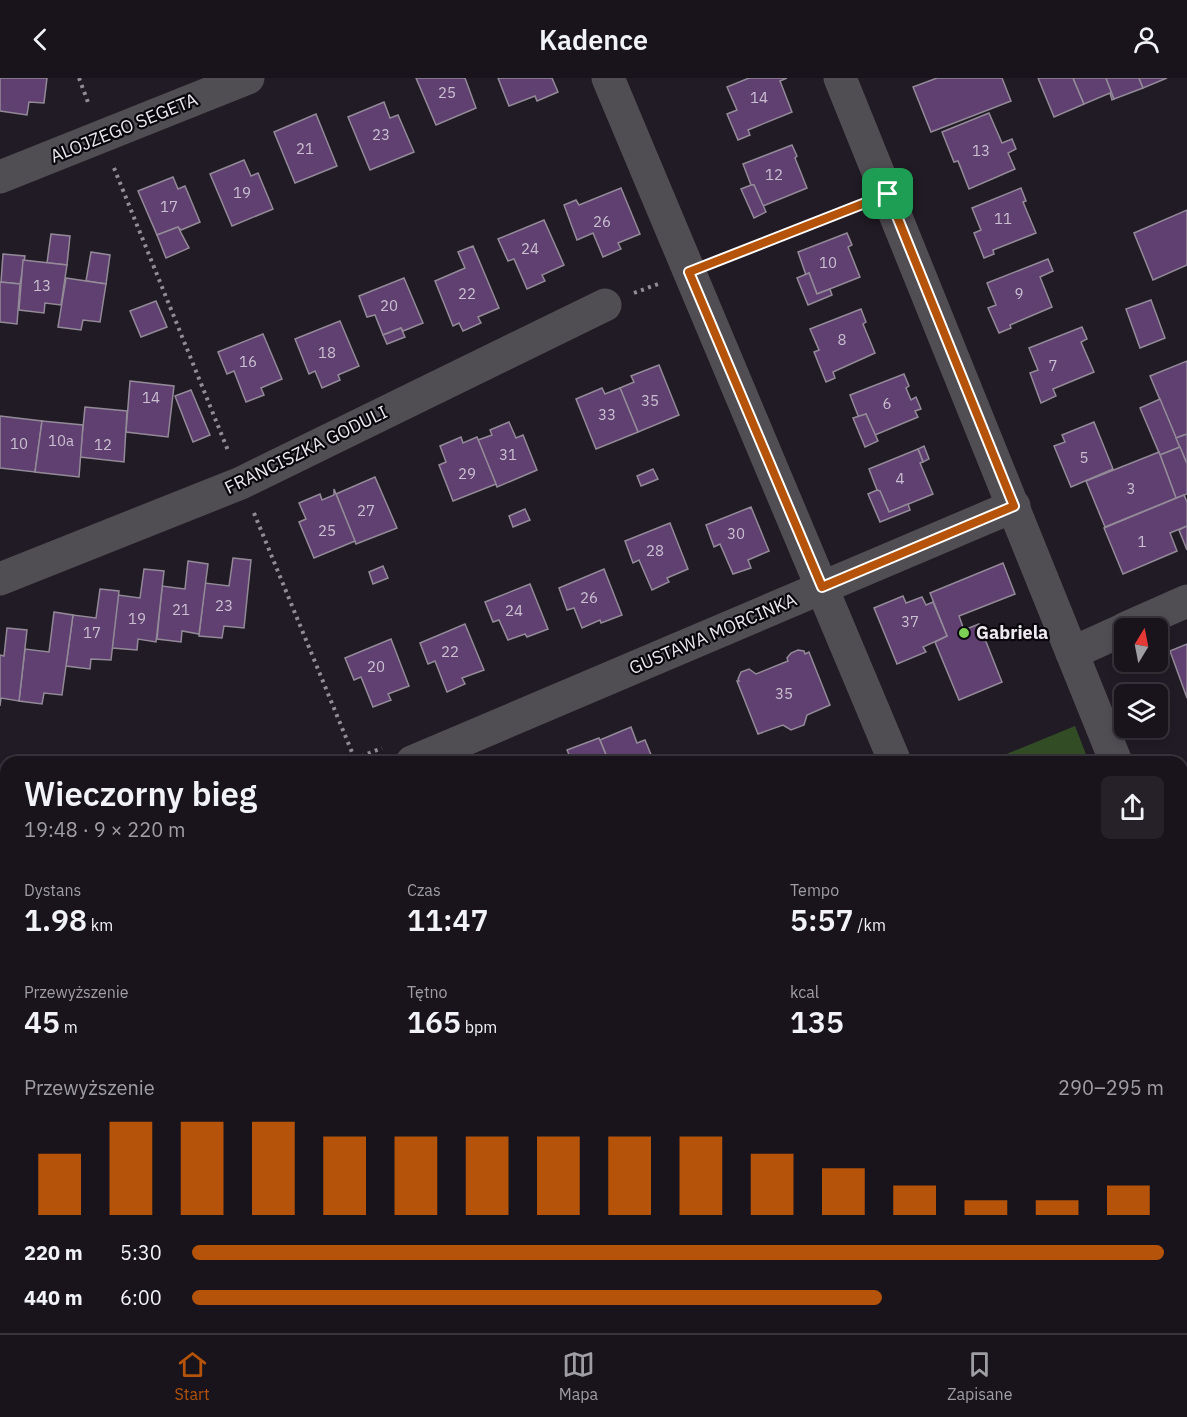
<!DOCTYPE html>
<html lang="pl">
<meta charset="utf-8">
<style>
:root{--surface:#19141c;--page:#262129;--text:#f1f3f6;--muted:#9f9ea3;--line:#37333b;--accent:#b45309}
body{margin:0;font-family:"IBM Plex Sans",sans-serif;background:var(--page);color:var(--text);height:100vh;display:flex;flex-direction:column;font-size:22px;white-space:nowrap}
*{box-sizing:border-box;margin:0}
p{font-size:20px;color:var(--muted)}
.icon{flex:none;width:33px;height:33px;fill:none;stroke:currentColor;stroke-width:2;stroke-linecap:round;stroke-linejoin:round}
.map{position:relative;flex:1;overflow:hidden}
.side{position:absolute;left:0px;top:678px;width:1188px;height:578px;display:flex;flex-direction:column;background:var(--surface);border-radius:18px 18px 0 0;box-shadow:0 3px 9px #0003,0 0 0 2px var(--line)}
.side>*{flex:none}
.needle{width:39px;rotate:10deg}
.tools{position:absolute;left:1114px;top:540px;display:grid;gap:12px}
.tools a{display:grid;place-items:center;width:54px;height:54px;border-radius:9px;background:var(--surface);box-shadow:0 3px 9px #0003,0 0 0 2px var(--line);font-size:30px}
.pin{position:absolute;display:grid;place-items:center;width:51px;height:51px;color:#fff;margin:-26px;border-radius:12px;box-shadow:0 3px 9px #0006}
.round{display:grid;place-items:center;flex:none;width:63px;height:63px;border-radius:9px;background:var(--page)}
.head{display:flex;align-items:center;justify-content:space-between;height:102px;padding:0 24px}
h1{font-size:33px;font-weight:600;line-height:45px}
.figures{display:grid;grid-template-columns:repeat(3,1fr);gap:9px;height:102px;padding:6px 24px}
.figures div{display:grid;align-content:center}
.figures b{font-size:30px;font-weight:600}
.figures small{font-size:16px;font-weight:400}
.figures p{font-size:16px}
.chart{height:168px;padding:12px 24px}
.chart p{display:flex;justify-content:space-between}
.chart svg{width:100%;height:108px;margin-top:6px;stroke:var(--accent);stroke-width:6}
ul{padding:0 24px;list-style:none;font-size:20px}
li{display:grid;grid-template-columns:96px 72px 1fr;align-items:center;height:45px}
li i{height:15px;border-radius:8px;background:var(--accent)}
header{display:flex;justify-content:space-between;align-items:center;height:78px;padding:0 24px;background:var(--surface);font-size:27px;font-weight:600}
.menu{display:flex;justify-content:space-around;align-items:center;height:84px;border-top:2px solid var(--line);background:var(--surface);font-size:16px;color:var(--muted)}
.menu a{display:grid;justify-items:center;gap:3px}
.menu .active{color:var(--accent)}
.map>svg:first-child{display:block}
.green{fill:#324d26}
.building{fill:#5f4070;stroke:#938a98;stroke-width:1.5}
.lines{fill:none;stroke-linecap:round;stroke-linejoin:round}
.path{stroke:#928c95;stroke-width:4;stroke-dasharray:3 4.5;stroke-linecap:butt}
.minor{stroke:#514e53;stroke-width:33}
.route-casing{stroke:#fff;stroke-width:12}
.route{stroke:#b45309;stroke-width:8}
.poi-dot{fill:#7cd155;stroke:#09070b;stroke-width:2}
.labels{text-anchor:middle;stroke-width:4.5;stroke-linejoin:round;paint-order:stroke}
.number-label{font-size:15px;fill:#cabfd1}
.street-label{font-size:18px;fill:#eee9f1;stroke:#09070b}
.poi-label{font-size:18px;font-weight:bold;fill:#eee9f1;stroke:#09070b;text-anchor:start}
</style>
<header><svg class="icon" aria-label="back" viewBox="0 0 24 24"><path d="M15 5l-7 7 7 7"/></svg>Kadence<svg class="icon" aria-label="person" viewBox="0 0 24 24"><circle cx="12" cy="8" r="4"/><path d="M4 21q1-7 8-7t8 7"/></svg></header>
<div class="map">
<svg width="1187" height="1255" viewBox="0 0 1187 1255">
<rect width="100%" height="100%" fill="#211b25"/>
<g class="green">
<polygon points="1075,648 1089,684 987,684"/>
<polygon points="6,1075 6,1231 0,1237 0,1078"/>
<polygon points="83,1250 208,1250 201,1255 75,1255"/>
</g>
<g class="building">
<polygon points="0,0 47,0 44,25 29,24 27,37 0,33"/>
<polygon points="416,0 465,0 476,30 436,47"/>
<polygon points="498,0 552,0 558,14 537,23 535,18 509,28"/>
<polygon points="749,0 787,0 780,3 792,34 748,52 750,57 738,62 727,36 737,32 727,9"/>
<polygon points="937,0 1002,0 1011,23 931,54 913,9"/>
<polygon points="1038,0 1073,0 1084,26 1054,39"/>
<polygon points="1073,0 1106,0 1114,21 1112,22 1110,15 1084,26"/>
<polygon points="1106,0 1139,0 1143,10 1114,21"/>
<polygon points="1139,0 1167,0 1143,10"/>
<polygon points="384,24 390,40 398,37 414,74 370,92 348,39"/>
<polygon points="989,35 1002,65 1012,61 1016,71 1008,75 1015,91 969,111 958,83 954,84 942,54"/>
<polygon points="316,36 337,88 295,105 274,54"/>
<polygon points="792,67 797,78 795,80 807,110 763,128 754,107 751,107 743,86"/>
<polygon points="244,82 251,98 258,95 273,131 232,148 210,96"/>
<polygon points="173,99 178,111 185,108 200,144 181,152 178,149 157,157 138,113"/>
<polygon points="751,107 754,107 766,134 754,140 741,111"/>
<polygon points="621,110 640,156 618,165 621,171 603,179 593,155 577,162 564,127 576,122 579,127"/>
<polygon points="1021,110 1026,123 1023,124 1036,155 993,172 994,176 984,180 974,155 981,152 972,130"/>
<polygon points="1187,132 1187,187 1153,202 1134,155"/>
<polygon points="544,142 564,187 542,197 545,203 527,211 514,181 508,183 498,161"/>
<polygon points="178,149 189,170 166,180 157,157"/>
<polygon points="847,155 852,167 848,169 860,199 817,216 809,195 806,197 798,174"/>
<polygon points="51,156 70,158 67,187 47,185"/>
<polygon points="473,168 499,230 478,239 481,245 463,253 459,245 453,248 435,203 465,190 458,174"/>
<polygon points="91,174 110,177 106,206 86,203"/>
<polygon points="3,176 25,178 20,206 1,204"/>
<polygon points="1048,181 1053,193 1040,199 1052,229 1010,247 1011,250 999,255 988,230 996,227 987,205"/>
<polygon points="23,182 67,187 61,227 45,225 44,235 19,232"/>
<polygon points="809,195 817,216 830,211 832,217 808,227 797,200"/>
<polygon points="66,200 106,206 100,244 83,242 81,252 58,249"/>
<polygon points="404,200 423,245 403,253 401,250 383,257 375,237 367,239 359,218"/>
<polygon points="0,204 20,206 17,246 0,244"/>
<polygon points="1151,222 1165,260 1140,270 1126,231"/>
<polygon points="156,223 167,249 141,259 130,233"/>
<polygon points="861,231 866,244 863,246 875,275 833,294 835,300 826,304 814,274 819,272 810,251"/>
<polygon points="340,243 359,288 338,297 340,302 322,310 315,293 309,296 295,261"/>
<polygon points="1082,249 1087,261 1081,264 1094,294 1053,311 1056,318 1041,325 1030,295 1038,292 1029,270"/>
<polygon points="401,250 405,259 387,266 383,257"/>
<polygon points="263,256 282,301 261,310 264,317 246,324 234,293 227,296 218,274"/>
<polygon points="1187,283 1187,356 1176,360 1150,298"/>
<polygon points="659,287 679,337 638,354 620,310 634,304 631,298"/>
<polygon points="904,296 909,308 906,310 911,322 916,319 921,331 915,333 918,339 875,357 866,336 859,340 850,317"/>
<polygon points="130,303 174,308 168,359 126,354"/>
<polygon points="602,310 605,316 620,310 638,354 596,371 576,321"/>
<polygon points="191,312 210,357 193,364 175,318"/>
<polygon points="1160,321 1180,369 1160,377 1140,330"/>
<polygon points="85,329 127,333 124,384 80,379"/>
<polygon points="866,336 878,363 865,369 853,340"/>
<polygon points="0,338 42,343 35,394 0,390"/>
<polygon points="42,343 83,347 79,399 35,394"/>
<polygon points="509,344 516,360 523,357 537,392 497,409 478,362 492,357 490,352"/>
<polygon points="1094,344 1113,391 1071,409 1054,368 1065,364 1062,357"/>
<polygon points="1187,356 1187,386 1176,360"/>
<polygon points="461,359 463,365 477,359 496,406 453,423 439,387 446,384 440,368"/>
<polygon points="924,368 929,381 923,384 918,371"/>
<polygon points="1180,369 1187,386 1187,416 1176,420 1160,377"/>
<polygon points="918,371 923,384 920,385 933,416 889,434 880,413 877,412 869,391"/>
<polygon points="1159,374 1176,420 1105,449 1086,403"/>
<polygon points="653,391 658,401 641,408 637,398"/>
<polygon points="375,399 397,450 356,466 336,416"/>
<polygon points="334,411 355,463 314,480 299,444 306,441 299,425 320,416 322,422 334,417"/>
<polygon points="877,412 880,413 889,434 908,426 910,432 880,444 868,416"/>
<polygon points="1184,417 1187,424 1187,448 1170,455 1177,473 1123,496 1104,450"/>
<polygon points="751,429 769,473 748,482 751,490 733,496 720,466 714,469 706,447"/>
<polygon points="525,431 530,442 513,449 509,438"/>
<polygon points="670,445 688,491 667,500 669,504 652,512 639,482 633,485 625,463"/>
<polygon points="1187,448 1187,472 1179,452"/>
<polygon points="233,480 251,482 244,550 224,548 222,560 199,558 205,505 229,508"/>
<polygon points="188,483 208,486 199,556 182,553 181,564 157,561 162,508 185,511"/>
<polygon points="1003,485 1015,516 959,538 964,552 979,546 1002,604 959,622 935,564 947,558 930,515"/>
<polygon points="383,488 388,500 373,506 369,494"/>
<polygon points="144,491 164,493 156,564 138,561 137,572 112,570 118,517 140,520"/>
<polygon points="604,491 622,537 601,545 600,542 582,550 574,530 567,532 559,510"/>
<polygon points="530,506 548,551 527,559 525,556 508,562 499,542 493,544 485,524"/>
<polygon points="100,511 119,513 111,582 91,581 90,591 66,588 73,537 96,540"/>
<polygon points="903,518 906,525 922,519 926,527 933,524 947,558 923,569 926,574 897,586 874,530"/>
<polygon points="54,534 73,537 62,617 44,615 42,626 19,623 25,571 49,574"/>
<polygon points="465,546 484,592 462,600 465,606 447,614 435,583 428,586 420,565"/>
<polygon points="7,550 27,552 19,623 1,620 0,628 0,577 4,578"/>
<polygon points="391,561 409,608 388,616 391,622 373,629 361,599 354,602 345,580"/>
<polygon points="1187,566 1187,620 1170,573"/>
<polygon points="798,572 804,573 805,576 809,574 830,627 807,637 804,647 791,652 783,647 758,656 737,603 739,603 738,601 741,594 749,591 756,596 788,583 787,580 791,575"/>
<polygon points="631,649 637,665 645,662 654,684 609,684 600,662"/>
<polygon points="599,660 609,684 572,684 567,672"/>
<polygon points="1187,992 1187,1061 1182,1064 1182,995"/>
<polygon points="1187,1163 1187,1225 1182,1216 1182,1166"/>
<polygon points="223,1250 266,1250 269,1255 212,1255"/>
<polygon points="384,1250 423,1250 422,1255 389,1255"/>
<polygon points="462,1250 473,1250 477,1255 456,1255"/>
<polygon points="479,1250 574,1250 568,1255 477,1255 475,1252"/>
<polygon points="743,1250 828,1250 831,1253 828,1255 736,1255"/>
<polygon points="896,1250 926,1250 919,1255 901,1255"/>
</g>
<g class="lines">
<g class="path">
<polyline points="79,0 89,27"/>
<polyline points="114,90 229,375"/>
<polyline points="720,181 856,128"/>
<polyline points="634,215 658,206"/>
<polyline points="254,435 356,684"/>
<polyline points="347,684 382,670"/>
<polyline points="1182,795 1187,793"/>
<polyline points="1113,1250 1116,1255"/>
<polyline points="604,1255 611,1250"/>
<polyline points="704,1255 711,1250"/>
</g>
<g class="minor">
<polyline points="608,0 895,684"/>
<polyline points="840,0 1116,684"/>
<polyline points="0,99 248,0"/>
<polyline points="0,501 241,405 605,227"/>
<polyline points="1126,550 1187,523"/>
<polyline points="1072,575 1125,551"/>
<polyline points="412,684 1014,428"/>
<polyline points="1182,735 1187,733"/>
<polyline points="1182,844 1187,847"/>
<polyline points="0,847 6,845"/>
<polyline points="292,1250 295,1255"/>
<polyline points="1160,1250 1163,1255"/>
<polyline points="38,1255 45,1250"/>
<polyline points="650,1255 657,1250"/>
</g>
</g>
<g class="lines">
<g class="route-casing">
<polygon id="route" points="888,116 1014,428 822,509 689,194"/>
</g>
<use href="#route" class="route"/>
</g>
<circle class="poi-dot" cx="964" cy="555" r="6"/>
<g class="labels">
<g class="number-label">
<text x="447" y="20">25</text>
<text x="759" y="25">14</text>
<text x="381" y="62">23</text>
<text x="305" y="76">21</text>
<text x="981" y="78">13</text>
<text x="774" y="102">12</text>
<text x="242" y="120">19</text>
<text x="169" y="134">17</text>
<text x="1003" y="146">11</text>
<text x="602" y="149">26</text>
<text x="530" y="176">24</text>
<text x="828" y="190">10</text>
<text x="42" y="213">13</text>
<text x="467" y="221">22</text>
<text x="1019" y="221">9</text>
<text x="389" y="233">20</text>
<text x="842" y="267">8</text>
<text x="327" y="280">18</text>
<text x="248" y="289">16</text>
<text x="1053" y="293">7</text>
<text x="151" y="325">14</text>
<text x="650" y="328">35</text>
<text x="887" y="331">6</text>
<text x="607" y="342">33</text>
<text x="61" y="368">10a</text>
<text x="19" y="371">10</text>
<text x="103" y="372">12</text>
<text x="508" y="382">31</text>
<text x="1084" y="385">5</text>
<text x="467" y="401">29</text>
<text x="900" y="406">4</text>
<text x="1131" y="416">3</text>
<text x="366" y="438">27</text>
<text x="327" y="458">25</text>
<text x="736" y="461">30</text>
<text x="1142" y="469">1</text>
<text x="655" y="478">28</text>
<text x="589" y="525">26</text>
<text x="224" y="533">23</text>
<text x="181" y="537">21</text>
<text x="514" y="538">24</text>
<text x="137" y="546">19</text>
<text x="910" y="549">37</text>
<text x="92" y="560">17</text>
<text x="450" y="579">22</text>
<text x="376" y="594">20</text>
<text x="784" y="621">35</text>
</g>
<g class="street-label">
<text transform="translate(124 50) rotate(-22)" y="6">ALOJZEGO SEGETA</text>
<text transform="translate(306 372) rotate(-26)" y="6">FRANCISZKA GODULI</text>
<text transform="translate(713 556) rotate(-23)" y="6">GUSTAWA MORCINKA</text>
</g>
<g class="poi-label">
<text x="976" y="561">Gabriela</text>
</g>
</g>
</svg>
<div class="tools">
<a><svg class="needle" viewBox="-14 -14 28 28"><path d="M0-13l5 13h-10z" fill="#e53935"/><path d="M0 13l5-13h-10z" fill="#9f9ea3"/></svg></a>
<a><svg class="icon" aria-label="layers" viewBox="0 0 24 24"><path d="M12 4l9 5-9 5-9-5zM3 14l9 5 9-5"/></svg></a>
</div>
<div class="pin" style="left:888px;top:116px;background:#1e9e55"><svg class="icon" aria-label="arrive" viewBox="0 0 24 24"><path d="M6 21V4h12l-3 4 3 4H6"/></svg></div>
<section class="side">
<div class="head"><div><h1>Wieczorny bieg</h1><p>19:48 · 9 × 220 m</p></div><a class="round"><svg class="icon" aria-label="share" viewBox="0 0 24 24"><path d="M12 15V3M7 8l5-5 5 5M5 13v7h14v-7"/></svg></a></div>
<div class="figures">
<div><p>Dystans</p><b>1.98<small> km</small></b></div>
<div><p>Czas</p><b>11:47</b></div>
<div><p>Tempo</p><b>5:57<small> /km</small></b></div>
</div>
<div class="figures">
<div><p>Przewyższenie</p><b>45<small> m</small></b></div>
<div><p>Tętno</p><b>165<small> bpm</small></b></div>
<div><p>kcal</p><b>135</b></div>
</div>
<div class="chart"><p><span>Przewyższenie</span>290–295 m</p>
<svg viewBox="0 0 160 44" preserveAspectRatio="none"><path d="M5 44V19M15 44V6M25 44V6M35 44V6M45 44V12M55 44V12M65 44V12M75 44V12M85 44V12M95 44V12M105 44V19M115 44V25M125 44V32M135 44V38M145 44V38M155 44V32"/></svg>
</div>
<ul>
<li><b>220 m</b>5:30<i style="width:100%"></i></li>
<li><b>440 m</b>6:00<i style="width:71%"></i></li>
</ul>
</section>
</div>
<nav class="menu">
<a class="active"><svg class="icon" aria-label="home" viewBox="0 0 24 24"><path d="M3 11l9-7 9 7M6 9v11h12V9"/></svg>Start</a>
<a><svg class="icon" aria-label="map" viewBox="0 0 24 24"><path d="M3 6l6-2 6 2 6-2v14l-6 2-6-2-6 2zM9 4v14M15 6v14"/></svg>Mapa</a>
<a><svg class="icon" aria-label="saved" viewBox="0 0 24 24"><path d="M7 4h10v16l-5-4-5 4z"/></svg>Zapisane</a>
</nav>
